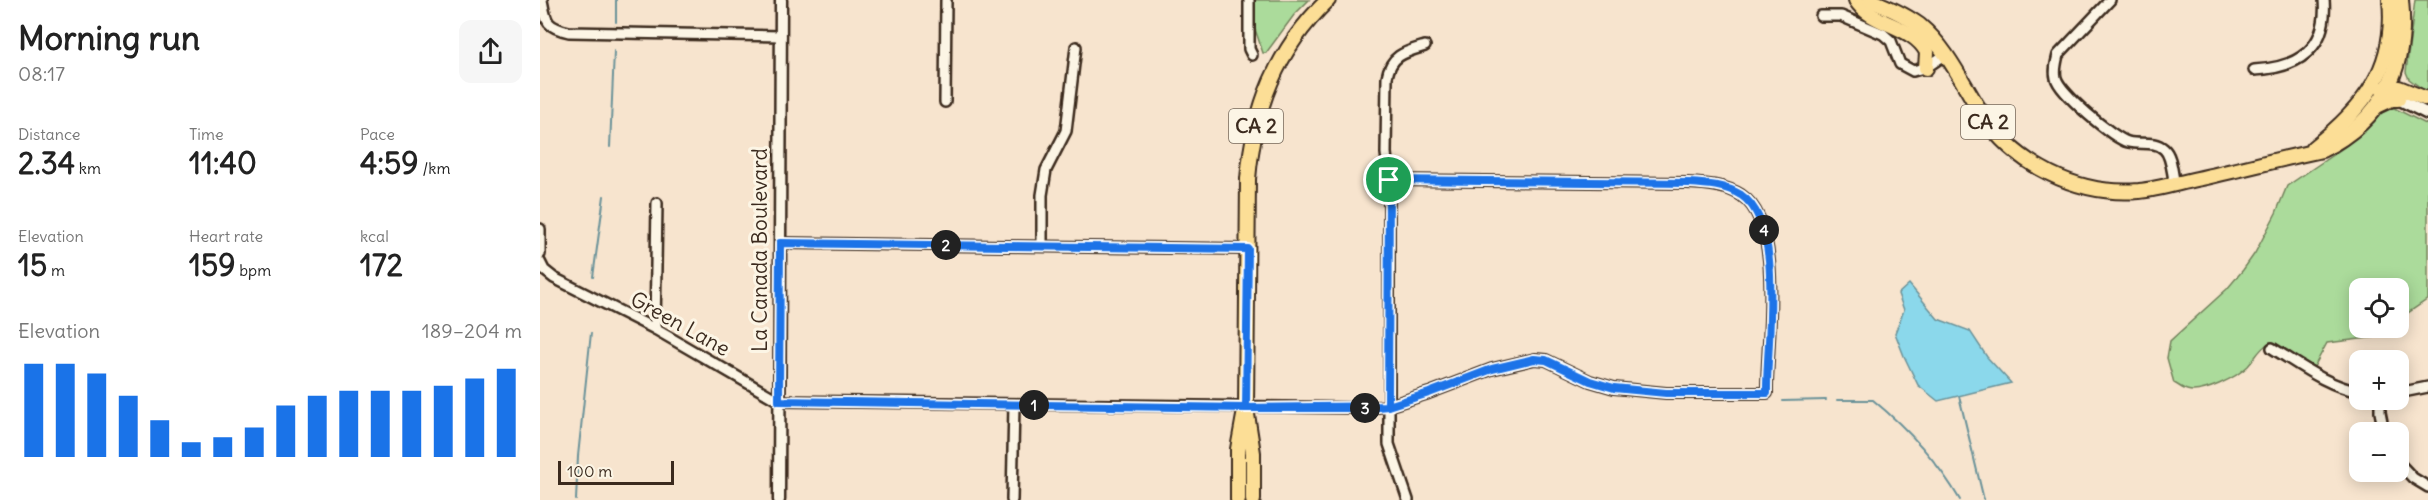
<!DOCTYPE html>
<meta charset="utf-8">
<style>
:root{--surface:#fff;--page:#f6f6f6;--text:#222;--muted:#767676;--accent:#1a73e8}
body{margin:0;font-family:Delius,sans-serif;background:var(--page);color:var(--text);height:100vh;display:flex;flex-direction:column;font-size:22px;white-space:nowrap}
*{box-sizing:border-box;margin:0}
p{font-size:20px;color:var(--muted)}
.icon{flex:none;width:33px;height:33px;fill:none;stroke:currentColor;stroke-width:2;stroke-linecap:round;stroke-linejoin:round}
.map{position:relative;flex:1;overflow:hidden}
.panel{display:flex;flex-direction:column;background:var(--surface);width:540px}
.panel>*{flex:none}
.fabs{position:absolute;left:1809px;top:278px;display:grid;gap:12px}
.fabs a{display:grid;place-items:center;width:60px;height:60px;border-radius:12px;background:var(--surface);box-shadow:0 3px 15px #0003;font-size:30px}
.scale{position:absolute;left:18px;bottom:15px;width:116px;box-sizing:border-box;padding-left:6px;border:3px solid #3b2a1e;border-top:0;font-size:16px;line-height:21px;white-space:nowrap;color:#3b2a1e;-webkit-text-stroke:4px #fcf5e5;paint-order:stroke}
.pin{position:absolute;display:grid;place-items:center;width:51px;height:51px;color:#fff;margin:-26px;border:3px solid #fff;border-radius:50%;box-shadow:0 2px 6px #0007}
.km{position:absolute;width:30px;height:30px;margin:-15px;border-radius:50%;background:#222;color:#fff;font-size:16px;line-height:30px;text-align:center}
.round{display:grid;place-items:center;flex:none;width:63px;height:63px;border-radius:12px;background:var(--page)}
.summary{display:flex;align-items:center;justify-content:space-between;height:102px;padding:0 18px}
h1{font-size:33px;font-weight:700;line-height:45px}
.stats{display:grid;grid-template-columns:repeat(3,1fr);gap:9px;height:102px;padding:6px 18px}
.stats div{display:grid;align-content:center}
.stats b{font-size:30px;font-weight:700}
.stats small{font-size:16px;font-weight:400}
.stats p{font-size:16px}
.chart{height:168px;padding:12px 18px}
.chart p{display:flex;justify-content:space-between}
.chart svg{width:100%;height:108px;margin-top:6px;stroke:var(--accent);stroke-width:6}
main{display:flex;flex:1;min-height:0}
.map>svg:first-child{display:block}
.green{fill:#abdb9b;stroke:#73825c;stroke-width:1.5}
.water{fill:#8bd8eb;stroke:#6b9299;stroke-width:1.5}
.lines{fill:none;stroke-linecap:round;stroke-linejoin:round}
.stream{stroke:#6b9299;stroke-width:2}
.minor-casing{stroke:#3b2a1e;stroke-width:14}
.tertiary-casing{stroke:#3b2a1e;stroke-width:15}
.primary-casing{stroke:#3b2a1e;stroke-width:18}
.minor{stroke:#fcf5e5;stroke-width:9}
.tertiary{stroke:#fcf5e5;stroke-width:10}
.primary{stroke:#fcde96;stroke-width:14}
.route-casing{stroke:#fff;stroke-width:12}
.route{stroke:#1a73e8;stroke-width:8}
.labels{text-anchor:middle;stroke-width:6;stroke-linejoin:round;paint-order:stroke}
.shield{fill:#fcf5e5;stroke:#75675a;stroke-width:1.5}
.shield-label{font-size:20px;font-weight:bold;fill:#3b2a1e}
.street-label{font-size:21px;fill:#3b2a1e;stroke:#fcf5e5}
</style>
<main>
<section class="panel">
<div class="summary"><div><h1>Morning run</h1><p>08:17</p></div><a class="round"><svg class="icon" aria-label="share" viewBox="0 0 24 24"><path d="M12 15V3M7 8l5-5 5 5M5 13v7h14v-7"/></svg></a></div>
<div class="stats">
<div><p>Distance</p><b>2.34<small> km</small></b></div>
<div><p>Time</p><b>11:40</b></div>
<div><p>Pace</p><b>4:59<small> /km</small></b></div>
</div>
<div class="stats">
<div><p>Elevation</p><b>15<small> m</small></b></div>
<div><p>Heart rate</p><b>159<small> bpm</small></b></div>
<div><p>kcal</p><b>172</b></div>
</div>
<div class="chart"><p><span>Elevation</span>189–204 m</p>
<svg viewBox="0 0 160 44" preserveAspectRatio="none"><path d="M5 44V6M15 44V6M25 44V10M35 44V19M45 44V29M55 44V38M65 44V36M75 44V32M85 44V23M95 44V19M105 44V17M115 44V17M125 44V17M135 44V15M145 44V12M155 44V8"/></svg>
</div>
</section>
<div class="map">
<svg width="1888" height="500" viewBox="0 0 1888 500">
<rect width="100%" height="100%" fill="#f7e4ce"/>
<filter id="ink" filterUnits="userSpaceOnUse"><feTurbulence type="fractalNoise" baseFrequency=".0167" numOctaves="2"/><feDisplacementMap in="SourceGraphic" scale="12" xChannelSelector="R" yChannelSelector="G"/><feConvolveMatrix kernelMatrix="1 2 1 2 8 2 1 2 1" color-interpolation-filters="sRGB"/></filter>
<g filter="url(#ink)">
<g class="green">
<polygon points="713,0 769,0 754,15 726,53 723,53 713,23"/>
<polygon points="1875,0 1888,0 1888,93 1869,79 1866,72"/>
<path d="M1852 107 1888 125V299L1859 319 1858 288H1820V327H1849L1837 337 1787 343 1774 367 1730 342C1718 350 1717 356 1708 366 1697 377 1662 395 1647 390 1643 389 1638 385 1634 383L1627 358 1630 341 1687 289 1703 270 1715 253 1736 213 1747 186 1806 146 1846 108Z"/>
</g>
<polygon class="water" points="1369,284 1398,319 1430,331 1447,357 1471,383 1398,401 1378,385 1364,356 1355,333 1364,310 1358,294"/>
<g class="lines">
<g class="stream">
<polyline points="76,22 76,0"/>
<polyline points="70,147 74,51"/>
<polyline points="53,277 64,196"/>
<polyline points="1419,396 1444,500"/>
<path d="M1297 400H1333C1367 428 1398 462 1420 500"/>
<polyline points="1243,401 1286,400"/>
<polyline points="36,500 38,456 51,333"/>
</g>
<g class="minor-casing">
<g id="minor">
<path d="M2 0C6 22 6 27 29 32L241 36"/>
<polyline points="709,0 709,49 712,55"/>
<path d="M1570 0 1518 55C1516 63 1514 71 1516 78 1520 93 1573 138 1588 142 1600 145 1614 140 1624 149 1632 156 1632 174 1635 184"/>
<polyline points="1281,16 1301,16 1343,34 1351,41 1360,64 1373,71 1387,67 1406,54"/>
<path d="M1714 70C1759 68 1788 48 1784 0"/>
<polyline points="405,102 406,0"/>
<polyline points="0,229 0,254"/>
<polyline points="240,243 708,249"/>
<polyline points="502,246 502,195 506,170 526,131 536,47"/>
<path d="M0 262 4 270 14 278 115 329 239 401 827 408 848 406 889 393 952 369 995 359 1006 360 1050 381 1074 388 1126 393H1227C1226 344 1246 225 1201 195 1185 185 1166 184 1147 183L849 180"/>
<polyline points="115,329 117,203"/>
<path d="M1732 348C1760 365 1787 386 1820 392"/>
<polyline points="1858,393 1888,387"/>
<polyline points="1840,399 1840,412 1844,432"/>
<polyline points="1858,462 1873,478 1888,487"/>
<polyline points="472,500 474,404"/>
<path d="M868 500 849 444V180L846 153 847 77C851 55 865 52 885 46"/>
</g>
</g>
<g class="tertiary-casing">
<g id="tertiary">
<polyline points="1858,99 1888,114"/>
<polyline points="239,500 241,0"/>
</g>
</g>
<g class="primary-casing">
<g id="primary">
<path d="M1316 0C1332 26 1372 24 1387 52L1386 68"/>
<path d="M1330 0C1347 7 1364 14 1379 25 1408 49 1422 83 1442 114 1475 165 1538 196 1599 191 1618 189 1638 183 1657 179 1698 170 1740 159 1782 150 1843 120 1868 67 1861 0"/>
<polyline points="1843,89 1859,88 1884,98"/>
<polyline points="1837,106 1852,99 1858,99"/>
<path d="M1773 148C1823 109 1857 68 1850 0"/>
<polyline points="698,500 698,449 704,416"/>
<path d="M713 500V453L706 408 708 179C714 108 736 50 788 0"/>
</g>
</g>
<use href="#minor" class="minor"/>
<use href="#tertiary" class="tertiary"/>
<use href="#primary" class="primary"/>
</g>
</g>
<g class="lines" filter="url(#ink)">
<g class="route-casing">
<path id="route" d="M849 180 848 406 706 408 239 401 240 243 708 249 706 408H827L848 406 889 393 952 369 994 359 1006 360 1050 381 1074 388 1126 393H1227C1226 344 1246 225 1201 195 1185 185 1166 184 1148 183L849 180"/>
</g>
<use href="#route" class="route"/>
</g>
<g class="labels">
<g class="shield">
<rect x="1421" y="105" width="54" height="34" rx="4.5"/>
<rect x="689" y="109" width="54" height="34" rx="4.5"/>
</g>
<g class="shield-label">
<text x="1448" y="129">CA 2</text>
<text x="716" y="133">CA 2</text>
</g>
<g class="street-label">
<text transform="translate(220 250) rotate(-90)" y="7">La Canada Boulevard</text>
<text transform="translate(140 324) rotate(29)" y="7">Green Lane</text>
</g>
</g>
</svg>
<div class="fabs">
<a><svg class="icon" aria-label="locate" viewBox="0 0 24 24"><circle cx="12" cy="12" r="6"/><path d="M12 2v4M12 18v4M2 12h4M18 12h4"/></svg></a>
<a>+</a>
<a>−</a>
</div>
<div class="scale">100 m</div>
<div class="pin" style="left:849px;top:180px;background:#1e9e55"><svg class="icon" aria-label="arrive" viewBox="0 0 24 24"><path d="M6 21V4h12l-3 4 3 4H6"/></svg></div>
<b class="km" style="left:494px;top:405px">1</b>
<b class="km" style="left:406px;top:245px">2</b>
<b class="km" style="left:825px;top:408px">3</b>
<b class="km" style="left:1224px;top:230px">4</b>
</div>
</main>
